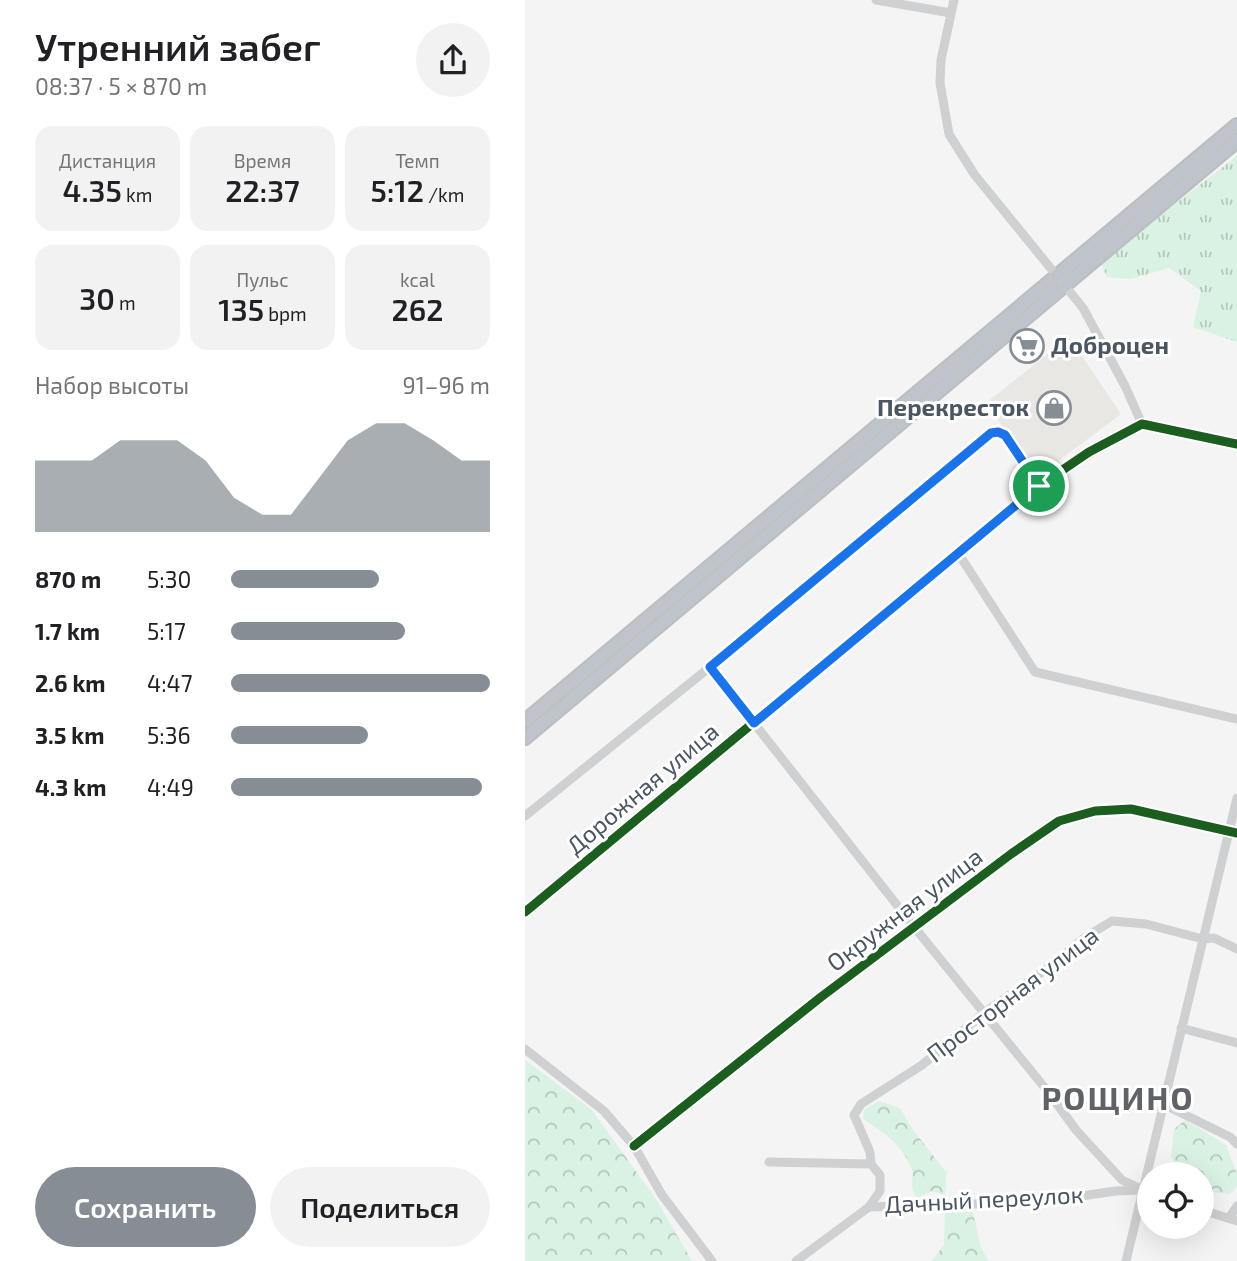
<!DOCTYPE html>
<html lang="ru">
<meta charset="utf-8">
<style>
:root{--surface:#fff;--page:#f2f2f2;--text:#202124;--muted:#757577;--accent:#868d94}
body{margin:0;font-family:"Exo 2",sans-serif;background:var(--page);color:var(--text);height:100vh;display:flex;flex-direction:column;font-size:26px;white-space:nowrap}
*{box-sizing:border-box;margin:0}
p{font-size:23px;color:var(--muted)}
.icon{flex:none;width:38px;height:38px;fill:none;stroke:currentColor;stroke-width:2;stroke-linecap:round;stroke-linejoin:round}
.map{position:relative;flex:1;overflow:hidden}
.sheet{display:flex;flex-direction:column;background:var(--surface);width:525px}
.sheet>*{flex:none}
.fabs{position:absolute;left:612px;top:1162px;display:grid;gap:14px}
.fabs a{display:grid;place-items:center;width:77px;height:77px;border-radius:50%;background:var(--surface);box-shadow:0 7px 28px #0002;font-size:35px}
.pin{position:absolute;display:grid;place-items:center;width:60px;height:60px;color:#fff;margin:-30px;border:4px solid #fff;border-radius:50%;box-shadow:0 2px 7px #0007}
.round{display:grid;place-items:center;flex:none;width:74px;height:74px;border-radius:37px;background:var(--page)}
.headline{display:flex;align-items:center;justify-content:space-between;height:119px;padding:0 35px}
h1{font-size:38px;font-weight:600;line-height:52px}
.stats{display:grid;grid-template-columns:repeat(3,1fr);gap:10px;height:119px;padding:7px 35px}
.stats div{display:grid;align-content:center;border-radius:18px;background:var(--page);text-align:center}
.stats b{font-size:30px;font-weight:600}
.stats small{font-size:19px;font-weight:400}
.stats p{font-size:19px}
.chart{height:196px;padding:14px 35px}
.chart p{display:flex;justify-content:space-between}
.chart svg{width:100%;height:126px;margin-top:7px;fill:var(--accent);opacity:.7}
.button{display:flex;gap:14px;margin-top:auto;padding:14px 35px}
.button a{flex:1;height:80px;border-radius:42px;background:var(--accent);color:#fff;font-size:28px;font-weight:600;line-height:80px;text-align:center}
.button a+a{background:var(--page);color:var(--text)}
ul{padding:0 35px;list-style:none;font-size:23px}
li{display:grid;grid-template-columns:112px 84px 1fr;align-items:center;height:52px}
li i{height:18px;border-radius:9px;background:var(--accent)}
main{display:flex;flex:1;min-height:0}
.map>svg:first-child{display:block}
.commercial{fill:#e8e7e3}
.grass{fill:url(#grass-tufts)}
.forest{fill:url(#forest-crowns)}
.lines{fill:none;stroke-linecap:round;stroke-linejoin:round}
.highway-casing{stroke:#b9bec3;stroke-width:16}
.minor{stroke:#ced0d2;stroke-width:9}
.highway{stroke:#bec4c9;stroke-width:12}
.cycleway-casing{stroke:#fff;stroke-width:13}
.cycleway{stroke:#1b5e20;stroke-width:9}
.route-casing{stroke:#fff;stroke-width:14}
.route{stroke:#1a73e8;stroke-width:9}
.labels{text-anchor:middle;stroke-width:6;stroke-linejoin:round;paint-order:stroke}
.poi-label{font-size:24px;font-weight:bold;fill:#4a5661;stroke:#fff;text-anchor:start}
.street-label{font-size:24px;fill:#4a5661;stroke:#fff}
.district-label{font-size:32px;font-weight:bold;letter-spacing:2px;fill:#5f6368;stroke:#fff}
</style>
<main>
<section class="sheet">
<div class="headline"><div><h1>Утренний забег</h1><p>08:37 · 5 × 870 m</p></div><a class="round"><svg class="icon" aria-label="share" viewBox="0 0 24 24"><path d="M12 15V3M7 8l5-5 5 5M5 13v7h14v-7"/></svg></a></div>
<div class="stats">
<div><p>Дистанция</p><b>4.35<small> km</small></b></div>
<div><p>Время</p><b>22:37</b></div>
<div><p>Темп</p><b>5:12<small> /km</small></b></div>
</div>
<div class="stats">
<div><b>30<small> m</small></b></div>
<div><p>Пульс</p><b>135<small> bpm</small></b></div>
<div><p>kcal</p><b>262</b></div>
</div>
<div class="chart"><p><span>Набор высоты</span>91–96 m</p>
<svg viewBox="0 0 160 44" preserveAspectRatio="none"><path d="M0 44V19L10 19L20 19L30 12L40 12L50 12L60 19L70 32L80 38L90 38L100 25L110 12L120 6L130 6L140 12L150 19L160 19V44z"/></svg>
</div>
<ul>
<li><b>870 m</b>5:30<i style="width:57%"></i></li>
<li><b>1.7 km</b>5:17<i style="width:67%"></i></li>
<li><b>2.6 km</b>4:47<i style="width:100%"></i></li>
<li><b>3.5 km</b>5:36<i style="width:53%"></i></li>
<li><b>4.3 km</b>4:49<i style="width:97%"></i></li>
</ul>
<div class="button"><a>Сохранить</a><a>Поделиться</a></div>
</section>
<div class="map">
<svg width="712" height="1261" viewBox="0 0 712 1261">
<defs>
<pattern id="grass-tufts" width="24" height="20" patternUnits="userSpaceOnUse" patternTransform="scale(1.75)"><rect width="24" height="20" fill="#d9f2e3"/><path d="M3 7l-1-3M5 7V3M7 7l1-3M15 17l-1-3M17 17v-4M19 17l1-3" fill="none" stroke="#b2c7bb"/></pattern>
<pattern id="forest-crowns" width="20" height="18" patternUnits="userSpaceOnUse" patternTransform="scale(1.75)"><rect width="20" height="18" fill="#d9f2e3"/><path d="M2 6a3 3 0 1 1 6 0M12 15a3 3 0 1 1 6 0" fill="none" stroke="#b2c7bb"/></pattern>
</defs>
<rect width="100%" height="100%" fill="#f4f4f4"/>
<polygon class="commercial" points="544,337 596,414 513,476 461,403"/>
<polygon class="grass" points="712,156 712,342 668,327 676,291 644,268 606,279 582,277 575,262"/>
<g class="forest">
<polygon points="0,1060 66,1109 131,1199 167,1261 0,1261"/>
<path d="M354 1101 375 1108 388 1130 422 1173 420 1193 417 1194 406 1191 392 1199C382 1183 391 1179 386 1167 377 1145 357 1131 338 1119L339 1110Z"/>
<polygon points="660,1120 701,1145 712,1174 712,1186 705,1194 688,1192 677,1186 677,1174 659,1174 646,1157 649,1129"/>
<polygon points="420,1212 448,1212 456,1248 464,1261 406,1261 419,1245"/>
</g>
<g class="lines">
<g class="highway-casing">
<g id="highway">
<polyline points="0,721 712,125"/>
<polyline points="0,738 712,141"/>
</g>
</g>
<g class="minor">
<polyline points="351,0 426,13"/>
<polyline points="429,0 416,60 415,83 424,134 449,174 558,308 600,386 617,424"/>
<polyline points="433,553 510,672 712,719"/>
<polyline points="185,667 390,928 524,1093 551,1130 597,1180 625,1193"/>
<polyline points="0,816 185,667 466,433 473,432 480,435 514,486"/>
<polyline points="0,912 514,486 564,452 617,424 712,444"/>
<polyline points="656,1028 712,1043"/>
<polyline points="0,1049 79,1111 109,1146 137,1195 187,1261"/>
<polyline points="638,1104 705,1137 712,1144"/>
<polyline points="109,1146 296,997 486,854 534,821 570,811 606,809 712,833"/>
<polyline points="244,1162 346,1164"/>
<polyline points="344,1207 515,1202 591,1191 615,1190"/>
<polyline points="677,1210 712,1221"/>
<polyline points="704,1218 712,1206"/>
<polyline points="271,1261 344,1207 355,1191 355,1175 346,1164 345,1152 329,1115 336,1104 397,1065 459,1013 527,965 559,938 587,921 621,924 678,939 689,938 712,949"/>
<polyline points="601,1261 712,798"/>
</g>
<use href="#highway" class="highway"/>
<g class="cycleway-casing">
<g id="cycleway">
<polyline points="0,912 514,486 564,452 617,424 712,444"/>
<polyline points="109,1146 296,997 486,854 534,821 570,811 606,809 712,833"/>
</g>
</g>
<use href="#cycleway" class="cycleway"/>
</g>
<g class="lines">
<g class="route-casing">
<polygon id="route" points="473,432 480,435 514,486 229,723 185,667 466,433"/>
</g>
<use href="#route" class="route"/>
</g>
<defs>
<g id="supermarket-ring" transform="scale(1.75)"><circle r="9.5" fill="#fff" stroke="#868d94" stroke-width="1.5"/><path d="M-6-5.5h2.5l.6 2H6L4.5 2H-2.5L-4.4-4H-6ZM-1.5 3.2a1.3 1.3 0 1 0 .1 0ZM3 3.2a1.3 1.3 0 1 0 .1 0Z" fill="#868d94"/></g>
<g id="shop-ring" transform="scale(1.75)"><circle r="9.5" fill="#fff" stroke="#868d94" stroke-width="1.5"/><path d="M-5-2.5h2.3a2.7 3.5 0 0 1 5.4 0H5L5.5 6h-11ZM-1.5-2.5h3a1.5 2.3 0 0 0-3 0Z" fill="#868d94"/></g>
</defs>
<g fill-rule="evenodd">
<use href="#supermarket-ring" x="502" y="346"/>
<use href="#shop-ring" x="529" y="408"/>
</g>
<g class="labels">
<g class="poi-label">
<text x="526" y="354">Доброцен</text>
<text x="504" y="416" text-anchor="end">Перекресток</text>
</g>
<g class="street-label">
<text transform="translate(118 789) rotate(-40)" y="8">Дорожная улица</text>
<text transform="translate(380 910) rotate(-37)" y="8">Окружная улица</text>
<text transform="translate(488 995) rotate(-37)" y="8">Просторная улица</text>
<text transform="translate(459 1200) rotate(-3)" y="8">Дачный переулок</text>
</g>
<g class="district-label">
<text x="593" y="1110">РОЩИНО</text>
</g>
</g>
</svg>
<div class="fabs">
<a><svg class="icon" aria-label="locate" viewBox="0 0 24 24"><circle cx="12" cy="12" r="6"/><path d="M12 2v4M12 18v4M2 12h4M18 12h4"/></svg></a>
</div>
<div class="pin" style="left:514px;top:486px;background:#1e9e55"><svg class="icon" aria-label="arrive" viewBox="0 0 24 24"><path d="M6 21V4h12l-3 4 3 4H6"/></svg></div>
</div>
</main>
